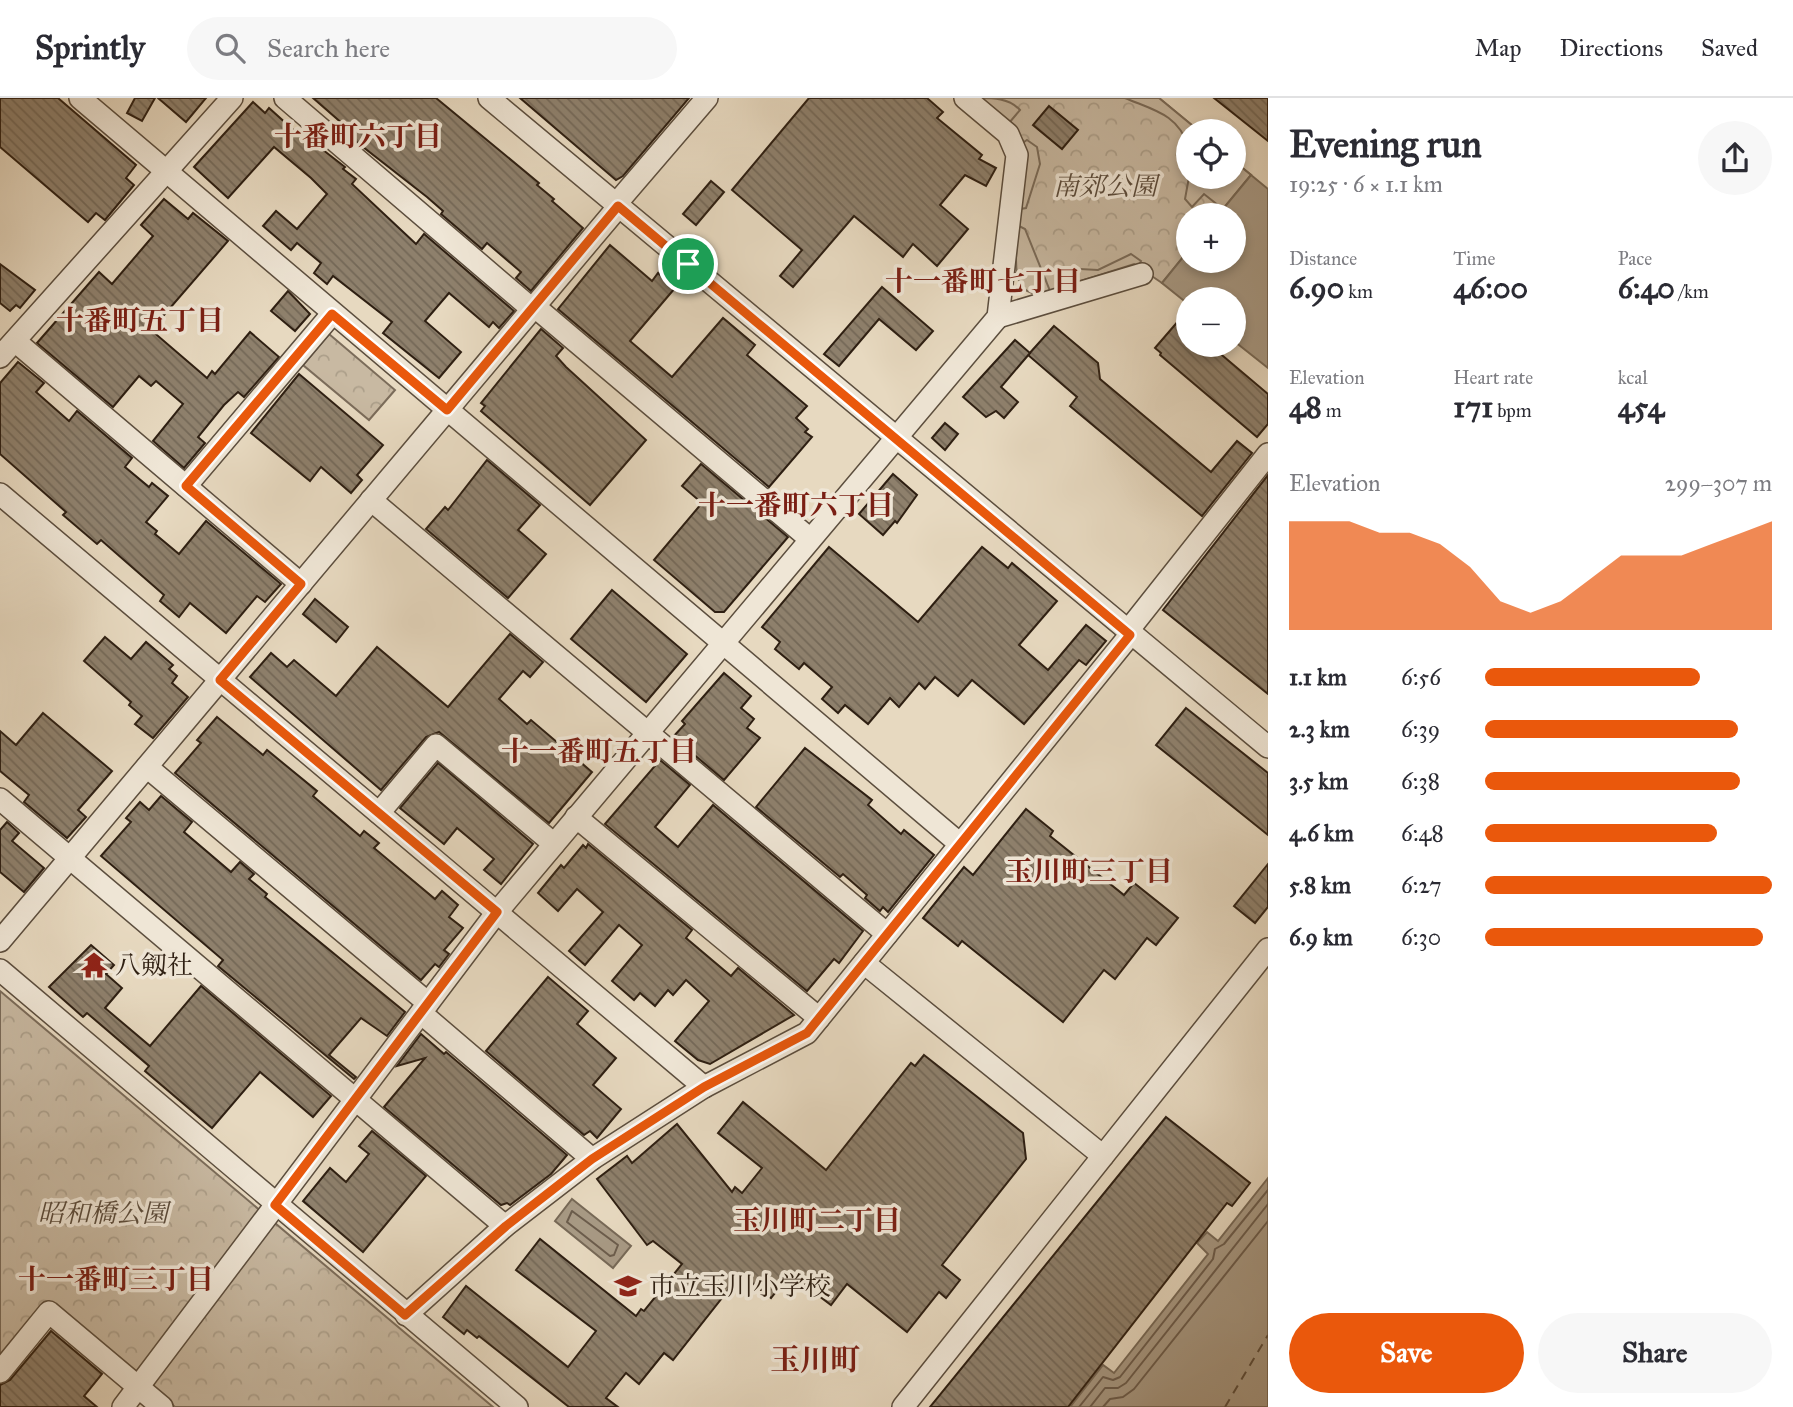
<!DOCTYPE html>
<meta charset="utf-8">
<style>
:root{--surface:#fff;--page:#f7f7f7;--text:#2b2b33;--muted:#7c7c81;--line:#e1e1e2;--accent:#ea580c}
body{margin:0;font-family:"IM FELL Great Primer","Noto Serif JP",serif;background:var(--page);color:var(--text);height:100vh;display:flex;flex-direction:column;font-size:26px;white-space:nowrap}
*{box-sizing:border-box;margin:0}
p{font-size:23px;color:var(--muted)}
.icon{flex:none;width:38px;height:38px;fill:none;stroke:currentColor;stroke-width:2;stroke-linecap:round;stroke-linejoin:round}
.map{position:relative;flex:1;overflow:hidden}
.details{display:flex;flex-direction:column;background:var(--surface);width:525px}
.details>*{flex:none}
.controls{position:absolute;left:1176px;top:21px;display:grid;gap:14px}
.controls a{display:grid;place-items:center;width:70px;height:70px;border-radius:50%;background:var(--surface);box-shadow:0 4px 10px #0003;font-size:35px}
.pin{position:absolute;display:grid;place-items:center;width:60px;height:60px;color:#fff;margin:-30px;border:4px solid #fff;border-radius:50%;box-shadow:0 2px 7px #0007}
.round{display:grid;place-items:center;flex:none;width:74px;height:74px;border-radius:37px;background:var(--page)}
.headline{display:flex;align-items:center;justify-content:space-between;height:119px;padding:0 21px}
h1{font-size:38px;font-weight:700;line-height:52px}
.stats{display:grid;grid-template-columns:repeat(3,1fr);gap:10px;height:119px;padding:7px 21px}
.stats div{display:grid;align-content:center}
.stats b{font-size:30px;font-weight:700}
.stats small{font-size:19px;font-weight:400}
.stats p{font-size:19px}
.chart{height:196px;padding:14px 21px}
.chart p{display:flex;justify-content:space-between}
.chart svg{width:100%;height:126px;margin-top:7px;fill:var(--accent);opacity:.7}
.button{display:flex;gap:14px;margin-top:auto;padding:14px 21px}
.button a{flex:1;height:80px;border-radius:42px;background:var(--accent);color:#fff;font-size:28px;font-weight:700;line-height:80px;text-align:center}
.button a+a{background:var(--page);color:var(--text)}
ul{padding:0 21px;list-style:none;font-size:23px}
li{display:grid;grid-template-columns:112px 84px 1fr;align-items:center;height:52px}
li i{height:18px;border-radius:9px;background:var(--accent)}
header{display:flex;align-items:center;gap:42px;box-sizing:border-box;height:98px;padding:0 35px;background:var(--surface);border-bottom:2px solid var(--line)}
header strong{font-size:33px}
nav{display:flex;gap:38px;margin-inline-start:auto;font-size:24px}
.search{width:490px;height:63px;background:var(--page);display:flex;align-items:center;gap:18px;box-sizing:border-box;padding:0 24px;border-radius:38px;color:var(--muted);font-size:26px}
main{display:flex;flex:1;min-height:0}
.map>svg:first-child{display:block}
.park{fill:url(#park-crowns);stroke:#7b6c5a;stroke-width:2}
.garden{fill:#c8b9a2;stroke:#7b6c5a;stroke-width:2}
.water{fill:#a89a85;stroke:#776957;stroke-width:2}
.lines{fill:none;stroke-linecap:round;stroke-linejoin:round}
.shore{stroke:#6b5c4c;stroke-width:2}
.ferry{stroke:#594a3a;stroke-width:2;stroke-dasharray:9 7;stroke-linecap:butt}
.building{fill:url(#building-back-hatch);stroke:#2e1f12;stroke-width:2}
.minor-casing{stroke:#5c4e3e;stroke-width:24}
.minor{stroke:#efe6d6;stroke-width:21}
.route-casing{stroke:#fff;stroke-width:14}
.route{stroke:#ea580c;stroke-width:9}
.labels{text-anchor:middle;stroke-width:7;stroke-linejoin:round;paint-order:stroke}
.park-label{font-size:26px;font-style:italic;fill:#5c4d3d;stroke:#efe6d6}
.poi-label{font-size:26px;fill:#2e1f12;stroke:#efe6d6;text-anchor:start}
.neighbourhood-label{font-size:28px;font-weight:bold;fill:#7a1f14;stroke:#efe6d6}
.quarter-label{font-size:30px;font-weight:bold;fill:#7a1f14;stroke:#efe6d6}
</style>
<header>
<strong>Sprintly</strong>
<div class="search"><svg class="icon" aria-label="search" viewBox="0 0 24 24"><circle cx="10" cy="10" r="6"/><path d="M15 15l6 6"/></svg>Search here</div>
<nav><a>Map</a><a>Directions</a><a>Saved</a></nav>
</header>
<main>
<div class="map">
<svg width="1268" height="1309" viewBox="0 0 1268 1309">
<defs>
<pattern id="park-crowns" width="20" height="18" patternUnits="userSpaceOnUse" patternTransform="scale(1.75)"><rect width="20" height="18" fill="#c8b9a2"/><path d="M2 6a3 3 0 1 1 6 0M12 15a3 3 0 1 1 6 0" fill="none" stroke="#ac9f8a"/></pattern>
<pattern id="building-back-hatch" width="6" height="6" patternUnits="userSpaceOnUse" patternTransform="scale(1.75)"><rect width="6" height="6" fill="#8e806c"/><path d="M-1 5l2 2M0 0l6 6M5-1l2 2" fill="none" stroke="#746857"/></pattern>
</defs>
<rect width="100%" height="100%" fill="#e7d9c0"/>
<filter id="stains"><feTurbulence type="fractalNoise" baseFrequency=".00286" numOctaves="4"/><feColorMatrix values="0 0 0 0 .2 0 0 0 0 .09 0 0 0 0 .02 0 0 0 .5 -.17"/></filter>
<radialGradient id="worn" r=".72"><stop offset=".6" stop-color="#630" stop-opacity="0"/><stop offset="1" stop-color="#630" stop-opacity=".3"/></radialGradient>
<g class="park">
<path d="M978 0H1159L1199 33H1188V79H1234V63L1251 77 1218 117H1188V153L1162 185 1134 166 1042 196C1027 193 1020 187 1014 173L1024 44 1013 29Z"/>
<polygon points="329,236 395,292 369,322 303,267"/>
<polygon points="0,893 493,1309 175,1309 49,1204 0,1262"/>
</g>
<g class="garden">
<path d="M978 0C993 0 1009 0 1020 12L1009 25Z"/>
<path d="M1125 0H1159L1199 33H1188V48C1178 16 1153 12 1125 0Z"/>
<polygon points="1027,42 1037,49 1040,66 1026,110 1020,111 1024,44"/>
<polygon points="1234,63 1251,77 1223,111 1204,96 1192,109 1185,101 1189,79 1234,79"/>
<path d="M1019 128 1025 131 1050 193C1006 208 1016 151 1019 128Z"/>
<polygon points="1131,156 1141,163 1138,169 1134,166 1062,189 1059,180 1062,170 1098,172"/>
</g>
<g class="water">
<polygon points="1251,77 1268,91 1268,270 1234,243 1234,201 1188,201 1188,206 1162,185 1188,153 1188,163 1234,163 1234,117 1218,117"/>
<polygon points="1268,1080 1268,1309 1070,1309 1103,1267 1114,1275 1208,1156 1197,1145 1207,1134 1218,1143"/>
<polygon points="572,1101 631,1148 613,1170 555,1123"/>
</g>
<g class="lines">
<g class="shore">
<polygon points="572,1113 618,1147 614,1157 610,1158 567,1124"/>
<polyline points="1079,1309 1103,1279 1113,1282 1120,1279 1213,1161 1215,1151 1224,1146 1268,1092"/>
<polyline points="1090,1309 1105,1290 1118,1290 1126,1285 1268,1106"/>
<polyline points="1103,1309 1110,1301 1123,1299 1134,1291 1268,1123"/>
</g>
<polyline class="ferry" points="1225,1309 1268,1237"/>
</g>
<g class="building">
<polygon points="0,0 58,0 136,67 126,80 134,87 105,122 96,115 88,124 0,49"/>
<polygon points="135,0 155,0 142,23 127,15"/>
<polygon points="158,0 206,0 186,24"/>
<polygon points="313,0 436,0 539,85 537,87 554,101 552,103 583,130 531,193 516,180 521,174 487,145 482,151 441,116 443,113 427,99 349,38 352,34"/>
<polygon points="520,0 689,0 623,78 616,82"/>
<polygon points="809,0 927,0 943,14 937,20 982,57 979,61 996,70 986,88 965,77 940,107 968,131 937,168 913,146 903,159 854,118 793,189 780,178 802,152 732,92"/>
<polygon points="1214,0 1268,0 1268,43"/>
<polygon points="253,4 265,15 269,10 298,36 300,34 345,69 343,71 356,81 352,86 416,146 424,136 514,213 499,230 493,224 489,229 449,195 425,223 461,254 439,280 383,235 392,224 333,178 327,186 314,175 321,165 297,145 291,152 263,128 276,113 297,131 327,96 311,80 274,49 228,100 194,69"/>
<polygon points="1049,8 1078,32 1062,51 1033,27"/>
<polygon points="711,83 724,94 696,127 683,116"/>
<polygon points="164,101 188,121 193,115 228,143 151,232 207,280 212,273 215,276 250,234 279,259 244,299 238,294 224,307 198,339 205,345 184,370 153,343 183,306 156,283 151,288 139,278 113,309 37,245 99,174 112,186 153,138 141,127"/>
<polygon points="610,147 652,183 658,175 675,190 630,243 672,279 723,220 755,247 747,257 807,308 796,320 808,331 805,334 812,339 769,389 558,211"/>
<polygon points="0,166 35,192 20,210 16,207 10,213 0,205"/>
<polygon points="882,189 933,233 916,252 879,221 839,268 824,256"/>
<polygon points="288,193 310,216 295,233 271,213"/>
<polygon points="1180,221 1188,228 1188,247 1210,247 1268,296 1268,326 1257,339 1160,257 1161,255 1155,250"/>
<polygon points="1054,228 1098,265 1100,281 1211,374 1237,343 1252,355 1202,418 1070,308 1077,299 1028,257"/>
<polygon points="541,231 563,250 556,258 566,269 646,342 590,407 481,313 485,308 481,305"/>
<polygon points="1015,242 1030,255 1001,289 1018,304 1004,320 996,313 986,319 963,299"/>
<polygon points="18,264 44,285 36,294 69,323 77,313 132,360 125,369 149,389 152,385 168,398 146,424 157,433 155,436 179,456 206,423 281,486 265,504 257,498 226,535 190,505 179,519 160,503 164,497 101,442 97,446 63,417 66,414 0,356 0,285"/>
<polygon points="299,276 383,347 357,377 362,382 351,395 321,369 310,383 251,335"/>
<polygon points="945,325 958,336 945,352 932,340"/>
<polygon points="487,362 540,407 518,432 546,456 508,500 426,431 445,409 448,412"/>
<polygon points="701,366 788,439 724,514 715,514 654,462 702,405 682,388"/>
<polygon points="893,376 917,397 897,425 895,423 883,437 859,416"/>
<polygon points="1268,377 1268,596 1163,512"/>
<polygon points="829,449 918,524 982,449 1008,470 1012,465 1057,503 1019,547 1048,572 1086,527 1106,543 1086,567 1079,562 1024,626 972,582 958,598 935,579 925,591 919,585 899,609 890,600 868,626 845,607 838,615 822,601 832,589 804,565 799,571 775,551 780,544 762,529"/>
<polygon points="612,492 687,556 646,604 571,541"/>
<polygon points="315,501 348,529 336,544 303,516"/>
<polygon points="510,536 543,564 530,579 523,573 499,601 527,626 531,622 592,674 549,725 439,634 426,639 381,692 250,579 271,555 287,569 294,562 336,598 377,549 448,609"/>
<polygon points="105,539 131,561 146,544 173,567 169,571 177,578 172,585 188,599 153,640 135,626 142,618 129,607 131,604 84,563"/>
<polygon points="724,575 751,598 741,610 754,621 747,630 760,640 724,682 673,639 685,626 682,623"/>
<polygon points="1186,610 1268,675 1268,737 1156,647"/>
<polygon points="43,615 112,673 78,712 86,719 67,740 24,704 29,697 0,673 0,633 16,647"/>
<polygon points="217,619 263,657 267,652 317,693 313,698 360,738 364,733 379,745 374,750 435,801 442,793 458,807 449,819 463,830 444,852 449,856 439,869 435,866 421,882 175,675 201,645 197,642"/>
<polygon points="805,650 872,702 868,707 901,736 904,732 934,757 888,814 883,809 880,813 865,800 867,797 843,776 840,779 756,709"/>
<polygon points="660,662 690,687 655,729 678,749 713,707 863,833 839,865 834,861 807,893 605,726"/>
<polygon points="438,665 533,746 501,786 484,772 494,761 457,730 444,746 400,710"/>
<polygon points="161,698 192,724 184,734 231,774 240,764 254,776 249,781 267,796 265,799 405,914 387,938 361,920 329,957 356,979 354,981 218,868 223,862 101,758 131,724 126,720 140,704 149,712"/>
<polygon points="1026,711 1053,733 1050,738 1124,797 1134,785 1178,820 1156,847 1147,840 1115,881 1104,872 1063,924 962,843 958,848 923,820 964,769 973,777"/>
<polygon points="7,724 19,735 12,743 44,770 24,794 0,774 0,732"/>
<polygon points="588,746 692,832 686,840 731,878 738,870 794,917 710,966 698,962 675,943 709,903 686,882 673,897 668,892 655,908 640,895 634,902 612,883 642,847 619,827 585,867 569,853 603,814 577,791 558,813 538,795 561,767 564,770 583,747 586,750"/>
<polygon points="1268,766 1268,809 1255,825 1234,808"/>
<polygon points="91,847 114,867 106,876 122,890 105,910 150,948 201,888 331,998 313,1019 260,974 212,1030 145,973 149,968 87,915 83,919 49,889"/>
<polygon points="548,879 588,913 577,926 616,960 593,987 621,1011 597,1040 590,1033 584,1037 486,953"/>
<polygon points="421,936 444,956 446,954 567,1057 551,1076 510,1107 507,1105 501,1107 384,1009 425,960 397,968"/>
<polygon points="924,957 1023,1035 1026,1061 942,1167 960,1182 946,1200 939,1194 907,1234 847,1186 831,1207 790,1176 771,1200 741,1176 673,1262 664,1255 639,1286 626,1275 606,1300 618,1309 569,1309 479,1238 477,1240 467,1232 464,1236 443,1219 466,1188 568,1269 596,1233 516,1172 540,1141 636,1218 641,1211 644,1213 682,1166 653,1143 647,1147 597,1081 627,1058 632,1065 677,1026 732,1094 735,1089 742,1095 762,1070 718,1035 743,1004 826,1072 911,965 915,968"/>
<polygon points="1166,1019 1250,1085 1232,1108 1227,1105 1068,1309 930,1309"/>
<polygon points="372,1033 426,1078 363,1154 303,1103 330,1070 346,1084 369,1056 359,1048"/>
<polygon points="51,1233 102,1276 84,1298 97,1309 0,1309 0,1287 10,1282"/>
</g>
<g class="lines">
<g class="minor-casing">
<g id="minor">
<polyline points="80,0 960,746"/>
<polyline points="285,0 532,211"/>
<polyline points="489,0 1268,649"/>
<polyline points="616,106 707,0"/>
<polyline points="534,208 810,441"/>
<polyline points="998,219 1142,176"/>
<polyline points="15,243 301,486"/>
<polyline points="0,259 232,0"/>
<polyline points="186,388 332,216"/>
<polyline points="0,396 704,989"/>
<polyline points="371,402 887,836"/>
<polyline points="1127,534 1268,356"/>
<polyline points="147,669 428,905"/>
<polyline points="0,701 505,1128"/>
<polyline points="379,715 436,647 554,746"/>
<polyline points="576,719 819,920"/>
<polyline points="0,843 619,108"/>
<polyline points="864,865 1103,1058"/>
<polyline points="0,872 517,1309"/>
<polyline points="421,915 592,1061"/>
<polyline points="406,1217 505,1128 592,1061 704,989 807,935 1130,537"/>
<polyline points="0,1274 49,1214 162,1309"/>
<polyline points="123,1309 497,814 998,219 1017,57 1008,36 965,0"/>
<polyline points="903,1309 1268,851"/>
</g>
</g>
<use href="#minor" class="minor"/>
</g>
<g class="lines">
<g class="route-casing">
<polygon id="route" points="618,108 1130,537 807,935 704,989 592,1061 506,1128 405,1217 275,1107 497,814 220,582 301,486 186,388 332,216 447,312"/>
</g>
<use href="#route" class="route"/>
</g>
<defs>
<g id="temple-bare" transform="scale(2.1)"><path d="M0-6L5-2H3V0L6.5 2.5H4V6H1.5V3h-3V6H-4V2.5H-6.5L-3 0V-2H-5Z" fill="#8f2418" stroke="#efe6d6" stroke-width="2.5" paint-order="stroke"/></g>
<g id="school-bare" transform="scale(2.1)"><path d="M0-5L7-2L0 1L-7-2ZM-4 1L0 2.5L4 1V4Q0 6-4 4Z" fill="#8f2418" stroke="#efe6d6" stroke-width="2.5" paint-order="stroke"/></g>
</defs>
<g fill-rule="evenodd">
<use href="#temple-bare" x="94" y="867"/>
<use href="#school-bare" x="628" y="1188"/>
</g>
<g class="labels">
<g class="park-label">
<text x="1105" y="97">南郊公園</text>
<text x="103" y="1124">昭和橋公園</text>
</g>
<g class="poi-label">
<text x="115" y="876">八剱社</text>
<text x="649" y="1197">市立玉川小学校</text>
</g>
<g class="neighbourhood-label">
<text x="358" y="48">十番町六丁目</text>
<text x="983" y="193">十一番町七丁目</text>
<text x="140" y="232">十番町五丁目</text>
<text x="796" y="417">十一番町六丁目</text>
<text x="599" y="663">十一番町五丁目</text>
<text x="1089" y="783">玉川町三丁目</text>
<text x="817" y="1132">玉川町二丁目</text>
<text x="116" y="1191">十一番町三丁目</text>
</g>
<g class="quarter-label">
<text x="815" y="1272">玉川町</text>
</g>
</g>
<rect width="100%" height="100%" filter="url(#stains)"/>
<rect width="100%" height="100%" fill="url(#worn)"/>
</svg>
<div class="controls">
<a><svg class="icon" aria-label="locate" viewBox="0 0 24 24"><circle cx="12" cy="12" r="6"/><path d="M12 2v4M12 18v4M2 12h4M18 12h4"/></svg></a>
<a>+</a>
<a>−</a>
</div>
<div class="pin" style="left:688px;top:166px;background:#1e9e55"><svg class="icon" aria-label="arrive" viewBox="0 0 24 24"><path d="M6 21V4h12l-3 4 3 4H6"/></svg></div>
</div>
<section class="details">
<div class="headline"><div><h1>Evening run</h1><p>19:25 · 6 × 1.1 km</p></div><a class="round"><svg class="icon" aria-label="share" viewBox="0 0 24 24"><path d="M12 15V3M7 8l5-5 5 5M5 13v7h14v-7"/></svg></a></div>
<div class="stats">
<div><p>Distance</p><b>6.90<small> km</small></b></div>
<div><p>Time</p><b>46:00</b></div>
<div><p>Pace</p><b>6:40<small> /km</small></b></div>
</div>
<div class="stats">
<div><p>Elevation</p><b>48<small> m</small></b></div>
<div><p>Heart rate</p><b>171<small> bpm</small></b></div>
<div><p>kcal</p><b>454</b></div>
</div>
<div class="chart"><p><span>Elevation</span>299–307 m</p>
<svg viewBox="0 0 160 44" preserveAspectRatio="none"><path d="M0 44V6L10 6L20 6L30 10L40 10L50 14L60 22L70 34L80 38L90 34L100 26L110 18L120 18L130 18L140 14L150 10L160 6V44z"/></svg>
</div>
<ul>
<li><b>1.1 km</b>6:56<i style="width:75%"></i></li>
<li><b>2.3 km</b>6:39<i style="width:88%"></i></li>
<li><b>3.5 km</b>6:38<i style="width:89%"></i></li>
<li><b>4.6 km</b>6:48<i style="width:81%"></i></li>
<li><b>5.8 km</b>6:27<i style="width:100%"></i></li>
<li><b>6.9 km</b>6:30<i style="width:97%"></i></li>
</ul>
<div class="button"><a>Save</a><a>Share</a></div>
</section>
</main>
